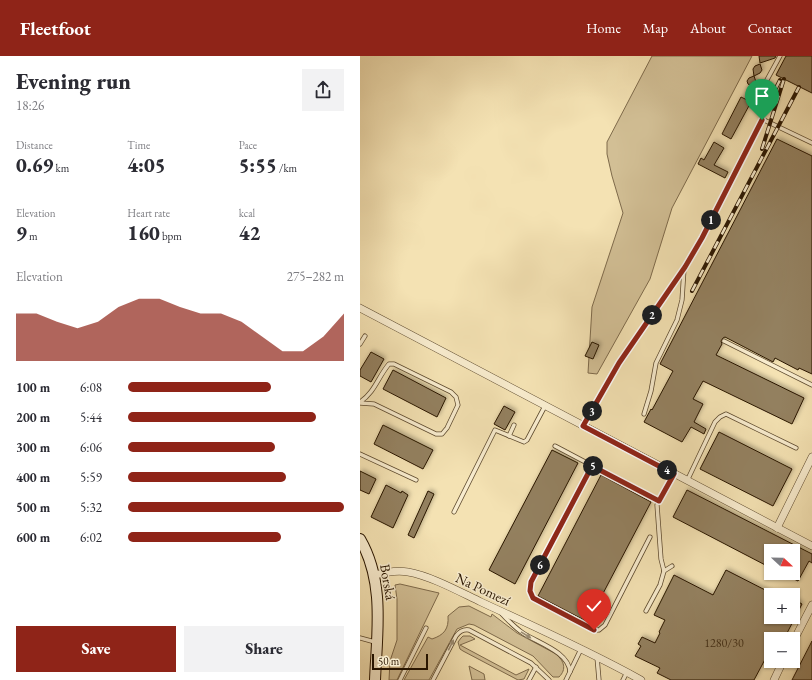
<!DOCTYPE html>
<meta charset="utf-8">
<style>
:root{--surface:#fff;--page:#f2f2f3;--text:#2b2b33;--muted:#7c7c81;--accent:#8f2418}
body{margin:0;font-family:"EB Garamond",serif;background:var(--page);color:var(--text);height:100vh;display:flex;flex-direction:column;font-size:15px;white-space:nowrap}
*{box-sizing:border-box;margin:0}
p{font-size:13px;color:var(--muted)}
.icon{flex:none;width:22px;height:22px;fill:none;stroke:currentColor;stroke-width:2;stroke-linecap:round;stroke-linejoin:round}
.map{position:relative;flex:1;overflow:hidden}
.sheet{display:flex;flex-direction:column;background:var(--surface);width:360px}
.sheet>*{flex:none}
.needle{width:26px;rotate:112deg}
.controls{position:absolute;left:404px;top:488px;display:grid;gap:8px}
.controls a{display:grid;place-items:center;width:36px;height:36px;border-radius:0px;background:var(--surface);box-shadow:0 1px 3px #0004;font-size:20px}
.scale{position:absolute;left:12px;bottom:10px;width:56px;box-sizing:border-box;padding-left:4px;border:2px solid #2a1601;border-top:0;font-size:11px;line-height:14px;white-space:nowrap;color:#2a1601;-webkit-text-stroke:3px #f8ecce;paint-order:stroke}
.pin{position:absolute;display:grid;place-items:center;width:34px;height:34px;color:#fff;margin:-41px -17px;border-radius:50% 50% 50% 0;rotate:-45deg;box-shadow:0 0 4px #0007}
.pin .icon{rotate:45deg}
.km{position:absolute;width:20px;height:20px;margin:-10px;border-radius:50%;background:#222;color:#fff;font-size:11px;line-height:20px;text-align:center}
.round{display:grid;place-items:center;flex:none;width:42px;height:42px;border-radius:0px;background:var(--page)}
.overview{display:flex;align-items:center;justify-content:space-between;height:68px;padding:0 16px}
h1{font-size:22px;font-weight:800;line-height:30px}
.figures{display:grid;grid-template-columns:repeat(3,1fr);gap:6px;height:68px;padding:4px 16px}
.figures div{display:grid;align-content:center}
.figures b{font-size:20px;font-weight:800}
.figures small{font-size:11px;font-weight:400}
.figures p{font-size:11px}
.chart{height:112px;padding:8px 16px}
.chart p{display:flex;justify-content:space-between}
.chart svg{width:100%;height:72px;margin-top:4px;fill:var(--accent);opacity:.7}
.button{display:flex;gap:8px;margin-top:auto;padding:8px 16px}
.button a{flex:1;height:46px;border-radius:0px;background:var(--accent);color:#fff;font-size:16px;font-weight:800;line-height:46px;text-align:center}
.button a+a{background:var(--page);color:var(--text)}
ul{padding:0 16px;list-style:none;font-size:13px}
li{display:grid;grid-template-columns:64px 48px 1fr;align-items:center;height:30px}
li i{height:10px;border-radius:5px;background:var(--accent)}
header{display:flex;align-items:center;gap:24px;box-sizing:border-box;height:56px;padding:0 20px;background:var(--accent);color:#fff}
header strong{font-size:19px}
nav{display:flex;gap:22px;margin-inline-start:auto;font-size:14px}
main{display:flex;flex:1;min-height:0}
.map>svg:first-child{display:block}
.green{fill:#d2bf95;stroke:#7e6a4b}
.building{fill:#93805e;stroke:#2a1601;filter:url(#shadow)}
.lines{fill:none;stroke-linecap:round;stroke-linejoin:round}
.lane-casing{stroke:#5c492e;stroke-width:5}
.street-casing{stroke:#5c492e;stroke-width:8}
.secondary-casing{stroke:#2a1601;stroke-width:12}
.lane{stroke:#f8ecce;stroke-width:3.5}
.street{stroke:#f8ecce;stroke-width:7}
.secondary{stroke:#f8ecce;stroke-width:10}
.rail-casing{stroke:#2a1601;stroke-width:4}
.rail{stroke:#f8ecce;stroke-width:2.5;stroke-dasharray:8;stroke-linecap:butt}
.oneway{fill:#9b8c72}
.route-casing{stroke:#fff;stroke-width:8}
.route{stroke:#8f2418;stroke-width:5}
.labels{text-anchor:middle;stroke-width:3;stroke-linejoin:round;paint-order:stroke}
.number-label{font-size:12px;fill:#443018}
.street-label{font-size:14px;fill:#2a1601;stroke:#f8ecce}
</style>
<header>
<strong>Fleetfoot</strong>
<nav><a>Home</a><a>Map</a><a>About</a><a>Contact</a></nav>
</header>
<main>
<section class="sheet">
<div class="overview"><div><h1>Evening run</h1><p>18:26</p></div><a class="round"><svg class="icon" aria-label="share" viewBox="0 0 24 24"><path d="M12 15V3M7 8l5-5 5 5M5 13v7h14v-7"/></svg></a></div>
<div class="figures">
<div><p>Distance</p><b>0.69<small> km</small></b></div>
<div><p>Time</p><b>4:05</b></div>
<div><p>Pace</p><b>5:55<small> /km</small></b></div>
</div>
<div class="figures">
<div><p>Elevation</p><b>9<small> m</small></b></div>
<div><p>Heart rate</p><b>160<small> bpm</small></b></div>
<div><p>kcal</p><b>42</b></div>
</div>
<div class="chart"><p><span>Elevation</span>275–282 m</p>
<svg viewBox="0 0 160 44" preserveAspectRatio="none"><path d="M0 44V15L10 15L20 20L30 24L40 20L50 11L60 6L70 6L80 11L90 15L100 15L110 20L120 29L130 38L140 38L150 29L160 15V44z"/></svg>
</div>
<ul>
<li><b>100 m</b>6:08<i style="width:66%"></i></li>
<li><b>200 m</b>5:44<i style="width:87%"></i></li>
<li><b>300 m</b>6:06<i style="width:68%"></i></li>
<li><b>400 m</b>5:59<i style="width:73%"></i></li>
<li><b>500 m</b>5:32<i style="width:100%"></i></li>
<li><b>600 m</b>6:02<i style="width:71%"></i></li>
</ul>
<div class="button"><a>Save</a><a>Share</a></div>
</section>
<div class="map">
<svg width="452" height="624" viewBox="0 0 452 624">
<defs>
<filter id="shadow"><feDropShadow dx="2" dy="-2" stdDeviation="2" flood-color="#0004"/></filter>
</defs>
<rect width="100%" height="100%" fill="#f4e2b3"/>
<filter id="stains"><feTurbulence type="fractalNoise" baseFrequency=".005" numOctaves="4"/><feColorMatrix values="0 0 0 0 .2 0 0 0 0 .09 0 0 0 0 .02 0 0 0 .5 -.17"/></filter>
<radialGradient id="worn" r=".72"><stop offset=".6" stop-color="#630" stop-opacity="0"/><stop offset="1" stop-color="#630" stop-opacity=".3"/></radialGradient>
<g class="green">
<polygon points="292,0 392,0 312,152 290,223 237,318 228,317 232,251 263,157 252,120 247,98 247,86"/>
<polygon points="40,528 79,537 37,624 29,624 30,605 37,584 37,543 35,529"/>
<path d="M109 550 131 561 132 558 157 577 196 598C204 605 207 613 199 621H193L173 600 114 569 109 568 97 573 69 624H44L68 581 72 583C84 579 89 573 88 560L99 551Z"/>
<polygon points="103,580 110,580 115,583 100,589 156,619 169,613 164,623 158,624 103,595 100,593 98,586 101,582"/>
<polygon points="109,610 124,618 125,624 112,624"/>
</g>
<g class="building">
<polygon points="399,0 416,0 415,2 400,7"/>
<polygon points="426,0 452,0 452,37 416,19"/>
<polygon points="400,8 402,14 400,17 394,20 393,13 395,10"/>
<polygon points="394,20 396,26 391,30 388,28 387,25 389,22"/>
<polygon points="381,41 391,46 371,83 362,78"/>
<polygon points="417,83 452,100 452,318 439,312 438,314 415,302 413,306 365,281 363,282 361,285 362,288 356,299 444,342 432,368 343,325 333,343 343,348 334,366 346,373 344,378 331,371 322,386 284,366 291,353 292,354 313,315 300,308"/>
<polygon points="354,86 364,92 354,109 368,116 365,122 338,108 341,102 344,104"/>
<polygon points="232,286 239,289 233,303 225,300"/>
<polygon points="11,296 24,303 11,326 0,320 0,314"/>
<polygon points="33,314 86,342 77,361 23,333"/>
<polygon points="144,350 155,356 145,374 134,368"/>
<polygon points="23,369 73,394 63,413 14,388"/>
<polygon points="359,376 432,413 413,450 340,413"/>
<polygon points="192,394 218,407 155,528 129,514"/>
<polygon points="0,415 16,423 9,438 0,434"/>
<polygon points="241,419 291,446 228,566 178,540"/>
<polygon points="26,429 41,437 42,435 48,439 33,472 11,461"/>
<polygon points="327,434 452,498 452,507 449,505 438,525 422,517 433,517 433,495 411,495 411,512 313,461"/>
<polygon points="68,435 74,438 54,482 48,479"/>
<polygon points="366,514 411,537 411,561 433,561 433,548 435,544 442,548 425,581 422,580 420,583 411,583 411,597 409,596 394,624 311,624 297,617 300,612 275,600 281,590 278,588 282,581 295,587 300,577 299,576 305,564 294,559 314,519 353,539"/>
<polygon points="452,585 452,624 432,624"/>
</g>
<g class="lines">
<g class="lane-casing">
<g id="lane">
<polyline points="402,63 452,87"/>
<polyline points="364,285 452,329"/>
<polyline points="0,288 5,280"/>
<path d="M0 346C15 336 18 321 29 308H34L91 336 96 341 98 349 87 372 82 378H76L14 348 0 347"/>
<polyline points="284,358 291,335 296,307 317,264 322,244 324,213"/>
<polyline points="223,370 259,307 325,211 342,183 402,63 402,33 420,0"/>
<polyline points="149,380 154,369"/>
<polyline points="195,390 299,445"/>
<polyline points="0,398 56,424"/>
<polyline points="232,410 171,526 170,535 173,542 234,574 239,574 245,569 290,481"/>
<polyline points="327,425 355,366 360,361 366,358 436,392"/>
<polyline points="94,456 135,374 164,386 167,384 185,350"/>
<polyline points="304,515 312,510"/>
<polyline points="286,555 300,529 304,515 301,503 297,449 314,418"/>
<path d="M142 558C148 564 155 572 163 577 178 587 209 596 210 616"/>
<polyline points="0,582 15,586"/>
<polyline points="237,601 239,624"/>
<polyline points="40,624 66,572"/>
<path d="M73 624 96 580C99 576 103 573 109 574L171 607 189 624"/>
<polyline points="169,624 176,611"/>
<polyline points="206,624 221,593"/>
<polyline points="263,624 267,616"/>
</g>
</g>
<g class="street-casing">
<g id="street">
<polyline points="0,252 452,490"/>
<polyline points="417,472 452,401"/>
<path d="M15 519C26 516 36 514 48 516 71 520 100 536 121 546 175 571 229 595 281 624"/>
<polyline points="433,586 452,549"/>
<polyline points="414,624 423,605"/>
</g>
</g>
<g class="secondary-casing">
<path id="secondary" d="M0 483C25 526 17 576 15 624"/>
</g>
<use href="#lane" class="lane"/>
<use href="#street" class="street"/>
<use href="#secondary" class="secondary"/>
<g class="rail-casing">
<g id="rail">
<polyline points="409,46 420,24"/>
<polyline points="402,93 424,23"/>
<polyline points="332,235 439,31"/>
</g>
</g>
<use href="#rail" class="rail"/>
</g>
<defs><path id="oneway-solid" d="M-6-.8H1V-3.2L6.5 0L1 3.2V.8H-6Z"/></defs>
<g class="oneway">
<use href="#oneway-solid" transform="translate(166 579) rotate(32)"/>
<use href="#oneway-solid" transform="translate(91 589) rotate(-63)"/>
</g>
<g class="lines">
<g class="route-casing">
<polyline id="route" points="234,574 173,542 170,535 171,526 232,410 299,445 314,418 223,370 259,307 325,211 342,182 402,64"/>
</g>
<use href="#route" class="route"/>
</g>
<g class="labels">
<g class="number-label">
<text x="364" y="591">1280/30</text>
</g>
<g class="street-label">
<text transform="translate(28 526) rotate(80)" y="5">Borská</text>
<text transform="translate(123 533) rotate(25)" y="5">Na Pomezí</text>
</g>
</g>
<rect width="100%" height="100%" filter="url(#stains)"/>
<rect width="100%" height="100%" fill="url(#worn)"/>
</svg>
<div class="controls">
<a><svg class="needle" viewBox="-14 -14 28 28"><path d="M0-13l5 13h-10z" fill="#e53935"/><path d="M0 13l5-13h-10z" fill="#7c7c81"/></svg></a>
<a>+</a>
<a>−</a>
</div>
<div class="scale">50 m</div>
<div class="pin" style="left:402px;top:64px;background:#1e9e55"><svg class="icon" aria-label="arrive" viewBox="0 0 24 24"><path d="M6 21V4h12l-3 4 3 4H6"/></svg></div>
<div class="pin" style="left:234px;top:574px;background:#d93025"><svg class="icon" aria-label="check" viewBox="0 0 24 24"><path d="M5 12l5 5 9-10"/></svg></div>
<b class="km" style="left:351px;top:164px">1</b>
<b class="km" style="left:292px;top:259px">2</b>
<b class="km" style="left:232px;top:355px">3</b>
<b class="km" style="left:307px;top:414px">4</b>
<b class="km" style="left:233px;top:410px">5</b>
<b class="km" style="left:180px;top:509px">6</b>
</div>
</main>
